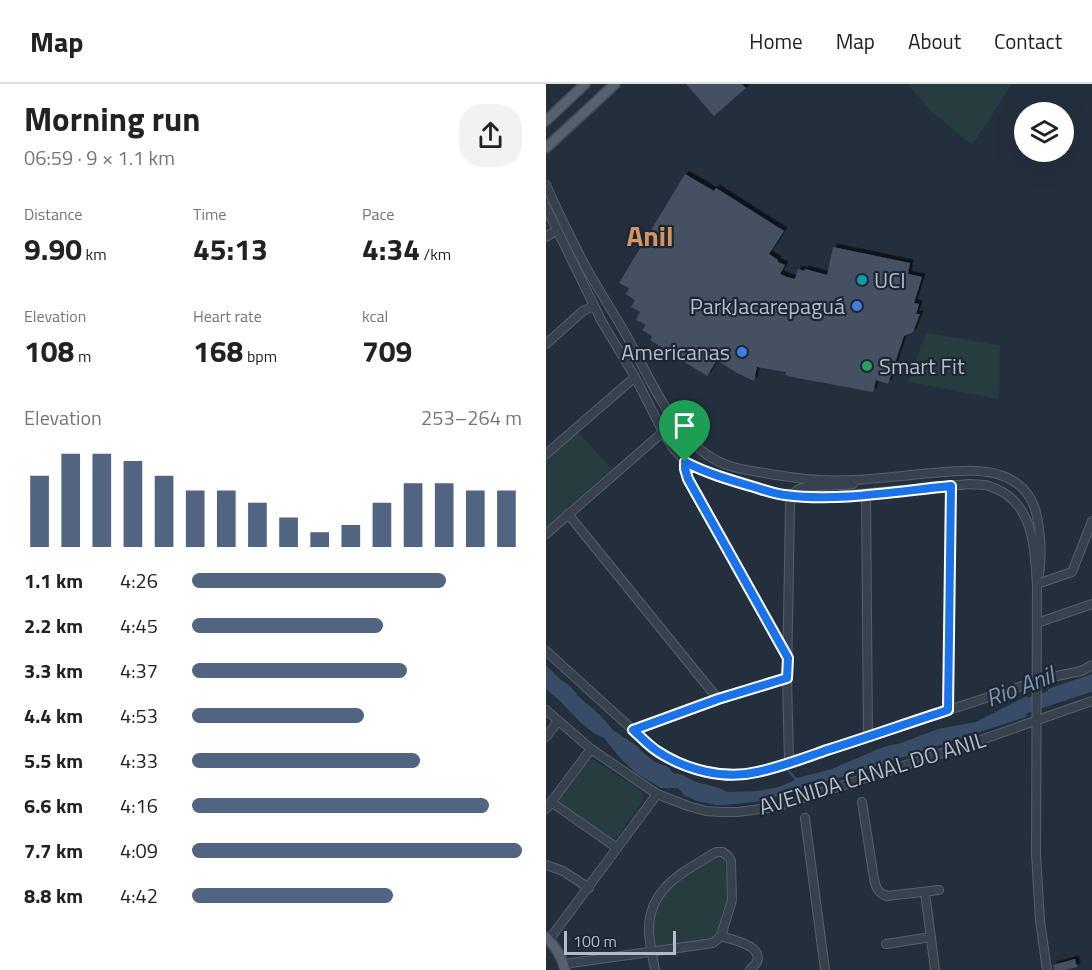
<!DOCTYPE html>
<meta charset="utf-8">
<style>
:root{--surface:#fff;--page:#f2f2f2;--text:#222;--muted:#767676;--line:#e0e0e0;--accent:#516482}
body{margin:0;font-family:"Titillium Web",sans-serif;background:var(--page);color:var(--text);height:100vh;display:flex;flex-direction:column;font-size:22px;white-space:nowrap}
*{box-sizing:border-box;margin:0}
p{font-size:20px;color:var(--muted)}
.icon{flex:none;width:33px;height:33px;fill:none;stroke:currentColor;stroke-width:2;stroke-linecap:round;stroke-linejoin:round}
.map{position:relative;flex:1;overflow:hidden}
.details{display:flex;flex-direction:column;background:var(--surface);width:546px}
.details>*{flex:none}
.buttons{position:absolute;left:468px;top:18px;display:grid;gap:12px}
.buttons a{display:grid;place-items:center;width:60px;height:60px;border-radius:50%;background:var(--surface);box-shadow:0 6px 24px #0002;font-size:30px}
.scale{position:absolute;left:18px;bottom:15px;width:112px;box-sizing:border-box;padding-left:6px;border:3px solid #b4bcc9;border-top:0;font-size:16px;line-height:21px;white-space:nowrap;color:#b4bcc9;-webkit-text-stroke:4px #1d2633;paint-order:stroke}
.pin{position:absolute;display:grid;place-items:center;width:51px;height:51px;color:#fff;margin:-62px -26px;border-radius:50% 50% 50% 0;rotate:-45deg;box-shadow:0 0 6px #0007}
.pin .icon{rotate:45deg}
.round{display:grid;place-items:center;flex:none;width:63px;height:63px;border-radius:24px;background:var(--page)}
.headline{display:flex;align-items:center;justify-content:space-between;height:102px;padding:0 24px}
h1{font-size:33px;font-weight:700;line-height:45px}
.metrics{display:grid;grid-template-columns:repeat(3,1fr);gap:9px;height:102px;padding:6px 24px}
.metrics div{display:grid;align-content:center}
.metrics b{font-size:30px;font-weight:700}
.metrics small{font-size:16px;font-weight:400}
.metrics p{font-size:16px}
.chart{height:168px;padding:12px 24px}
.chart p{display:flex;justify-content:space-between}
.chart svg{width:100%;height:108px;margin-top:6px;stroke:var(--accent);stroke-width:6}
ul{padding:0 24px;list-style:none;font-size:20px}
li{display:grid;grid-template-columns:96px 72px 1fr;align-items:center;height:45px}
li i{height:15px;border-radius:8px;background:var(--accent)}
header{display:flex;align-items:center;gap:36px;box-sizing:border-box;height:84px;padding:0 30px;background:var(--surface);border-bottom:2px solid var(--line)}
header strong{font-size:28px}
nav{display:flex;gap:33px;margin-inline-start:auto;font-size:21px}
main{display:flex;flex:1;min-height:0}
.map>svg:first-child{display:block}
.green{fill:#263c3f}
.water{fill:#394c67}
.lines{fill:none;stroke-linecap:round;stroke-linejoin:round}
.river{stroke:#394c67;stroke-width:14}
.building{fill:#455162;filter:url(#shadow)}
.minor-casing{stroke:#565f6c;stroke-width:10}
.major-casing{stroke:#414a57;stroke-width:12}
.minor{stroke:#38414e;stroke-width:8}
.major{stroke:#56606e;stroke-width:9}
.route-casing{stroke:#fff;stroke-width:12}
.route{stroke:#1a73e8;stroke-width:8}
.culture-dot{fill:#0f9aa8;stroke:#1d2633;stroke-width:2}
.shop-dot{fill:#3f7fe0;stroke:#1d2633;stroke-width:2}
.leisure-dot{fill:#2e9e5b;stroke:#1d2633;stroke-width:2}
.labels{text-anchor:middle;stroke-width:4.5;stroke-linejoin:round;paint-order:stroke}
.poi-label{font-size:22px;fill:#b4bcc9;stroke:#1d2633;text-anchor:start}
.street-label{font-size:22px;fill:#b4bcc9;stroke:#1d2633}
.water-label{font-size:24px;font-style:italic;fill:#7c92b1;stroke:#1d2633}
.district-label{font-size:28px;font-weight:bold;fill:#d59563;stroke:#1d2633}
</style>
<header>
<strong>Map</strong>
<nav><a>Home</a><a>Map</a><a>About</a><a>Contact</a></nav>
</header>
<main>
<section class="details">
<div class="headline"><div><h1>Morning run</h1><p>06:59 · 9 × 1.1 km</p></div><a class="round"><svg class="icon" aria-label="share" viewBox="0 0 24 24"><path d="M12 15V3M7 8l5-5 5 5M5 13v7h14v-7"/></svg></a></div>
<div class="metrics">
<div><p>Distance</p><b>9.90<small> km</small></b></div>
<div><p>Time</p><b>45:13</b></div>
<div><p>Pace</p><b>4:34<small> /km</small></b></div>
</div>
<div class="metrics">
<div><p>Elevation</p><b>108<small> m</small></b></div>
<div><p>Heart rate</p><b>168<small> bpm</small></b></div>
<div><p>kcal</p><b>709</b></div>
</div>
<div class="chart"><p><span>Elevation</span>253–264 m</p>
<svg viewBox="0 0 160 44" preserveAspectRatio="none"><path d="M5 44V15M15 44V6M25 44V6M35 44V9M45 44V15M55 44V21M65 44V21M75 44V26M85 44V32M95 44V38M105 44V35M115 44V26M125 44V18M135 44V18M145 44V21M155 44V21"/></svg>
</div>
<ul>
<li><b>1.1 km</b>4:26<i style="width:77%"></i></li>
<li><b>2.2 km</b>4:45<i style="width:58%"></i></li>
<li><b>3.3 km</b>4:37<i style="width:65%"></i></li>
<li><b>4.4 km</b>4:53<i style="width:52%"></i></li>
<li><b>5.5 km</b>4:33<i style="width:69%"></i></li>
<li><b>6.6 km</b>4:16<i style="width:90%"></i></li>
<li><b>7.7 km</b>4:09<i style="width:100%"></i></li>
<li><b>8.8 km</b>4:42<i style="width:61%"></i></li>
</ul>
</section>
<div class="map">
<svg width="546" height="886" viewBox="0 0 546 886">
<defs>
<filter id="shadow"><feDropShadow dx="3.5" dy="-3.5" stdDeviation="0" flood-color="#0009"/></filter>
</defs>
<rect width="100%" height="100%" fill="#242f3e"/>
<g class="green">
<polygon points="362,0 466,0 426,61 384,26"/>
<polygon points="380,249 454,261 453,315 362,298"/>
<polygon points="31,347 66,385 0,443 0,374"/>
<polygon points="44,675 48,676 96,707 98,711 97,716 71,754 66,757 61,755 16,721 14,718 14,714"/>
<polygon points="173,772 178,774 179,778 182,813 173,849 170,853 163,856 116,863 111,862 108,859 105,836 109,823 127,799 169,773"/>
</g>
<g class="water">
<polygon points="0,581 15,596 24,602 33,613 54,631 67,646 91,662 94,666 109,678 122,683 127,689 137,691 147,697 173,704 181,708 211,707 233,703 249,696 241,687 243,686 251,694 286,685 337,663 355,659 392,645 430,638 481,612 480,633 271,701 256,704 219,717 179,721 170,721 151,717 138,711 132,704 115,704 90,689 74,674 58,654 49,650 35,639 13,616 0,605"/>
<polygon points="546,590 546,606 502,622 502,605"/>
</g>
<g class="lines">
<polyline class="river" points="465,629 480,622 546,600"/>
</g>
<g class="building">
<polygon points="140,0 196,0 200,4 168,32"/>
<polygon points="139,90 168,107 170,104 238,147 223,170 232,176 232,178 239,181 234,190 241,193 249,195 252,185 258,187 259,185 281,191 287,163 364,179 362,190 376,193 368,219 373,220 370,230 374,230 367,248 358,252 342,300 330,296 327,308 246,293 239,291 240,288 211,283 208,297 191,289 171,276 161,292 104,256 106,252 96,246 100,241 90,236 94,228 85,223 89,216 80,210 83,204 73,199"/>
<polygon points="529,875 531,883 519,886 508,886 507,881"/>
</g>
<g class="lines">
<g class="minor-casing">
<g id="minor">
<path d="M0 101C13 130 27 159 42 187 54 208 67 228 79 249 102 290 126 350 166 374 183 384 200 386 218 389 236 392 254 395 272 396 307 398 342 393 376 390 401 388 434 383 457 392 486 403 492 426 494 454 495 466 495 478 493 490"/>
<path d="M0 123 56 238 89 293 117 348 127 364 139 377 153 385 192 398 239 411 267 413 291 412 424 400C430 401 437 400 443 402 488 416 488 462 491 500L490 770 494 837 501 886"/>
<polyline points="0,153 11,146"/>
<polyline points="0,260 37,227 48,222"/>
<polyline points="0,370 89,293"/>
<polyline points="139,377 139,385 142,395 241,574"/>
<polyline points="320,410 322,653"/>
<polyline points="22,430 172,615"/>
<polyline points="0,450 117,348"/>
<polyline points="491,500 526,488 546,437"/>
<polyline points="491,539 546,520"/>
<path d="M0 567 109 666C143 686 173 694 212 688L501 594 535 587 546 581"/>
<polyline points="0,626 45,665 111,710 142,722 160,727 175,728 192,728 230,723 409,665 546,617"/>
<polyline points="402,626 405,401"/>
<polyline points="87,646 172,615 241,594"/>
<polyline points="0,653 12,637"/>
<path d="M243 678 241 594 244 420C245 415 246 410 250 407 256 400 295 402 307 400"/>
<polyline points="5,718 71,764"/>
<path d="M316 718 328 795C330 804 332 809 341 812L393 806"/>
<polyline points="0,725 45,665"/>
<polyline points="259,734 279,886"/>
<polyline points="0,781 17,787 43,804"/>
<polyline points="379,808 389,886"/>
<path d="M175 852C186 856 217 861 211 878 209 881 207 883 204 886"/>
<polyline points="3,856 111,710"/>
<polyline points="340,860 385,853"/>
<path d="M18 880 167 859 175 852 186 816 185 777 182 772 177 768H170C138 788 101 804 103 849 104 861 107 874 109 886"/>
</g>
</g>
<g class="major-casing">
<g id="major">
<polyline points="0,37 39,0"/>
<polyline points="0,64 69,0"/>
<path d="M0 853C10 863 16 872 19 886"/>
</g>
</g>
<use href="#minor" class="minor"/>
<use href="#major" class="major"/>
</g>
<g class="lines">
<g class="route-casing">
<path id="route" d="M139 378C160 389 184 396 208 403 218 406 229 410 239 411 292 418 352 407 405 402L402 626C362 639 322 653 281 666 258 674 235 683 211 688 178 696 140 686 111 667 102 661 95 653 87 646L172 615 241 594 242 574 142 395 139 385Z"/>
</g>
<use href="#route" class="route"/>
</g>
<circle class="culture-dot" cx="316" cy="196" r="6"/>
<g class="shop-dot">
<circle cx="311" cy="222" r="6"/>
<circle cx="196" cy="268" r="6"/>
</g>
<circle class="leisure-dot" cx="321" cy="282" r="6"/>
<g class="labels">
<g class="poi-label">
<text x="328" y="204">UCI</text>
<text x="299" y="230" text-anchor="end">ParkJacarepaguá</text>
<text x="184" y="276" text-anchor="end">Americanas</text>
<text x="333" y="290">Smart Fit</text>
</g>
<g class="street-label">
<text transform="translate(326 689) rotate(-17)" y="8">AVENIDA CANAL DO ANIL</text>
</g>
<g class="water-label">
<text transform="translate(474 603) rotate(-21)" y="8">Rio Anil</text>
</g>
<g class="district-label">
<text x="104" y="162">Anil</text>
</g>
</g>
</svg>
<div class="buttons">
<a><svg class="icon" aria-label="layers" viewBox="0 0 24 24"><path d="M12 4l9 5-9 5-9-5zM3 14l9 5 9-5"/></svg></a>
</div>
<div class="scale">100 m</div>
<div class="pin" style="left:139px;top:378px;background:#1e9e55"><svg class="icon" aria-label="arrive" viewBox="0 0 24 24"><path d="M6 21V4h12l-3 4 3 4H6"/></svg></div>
</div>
</main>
